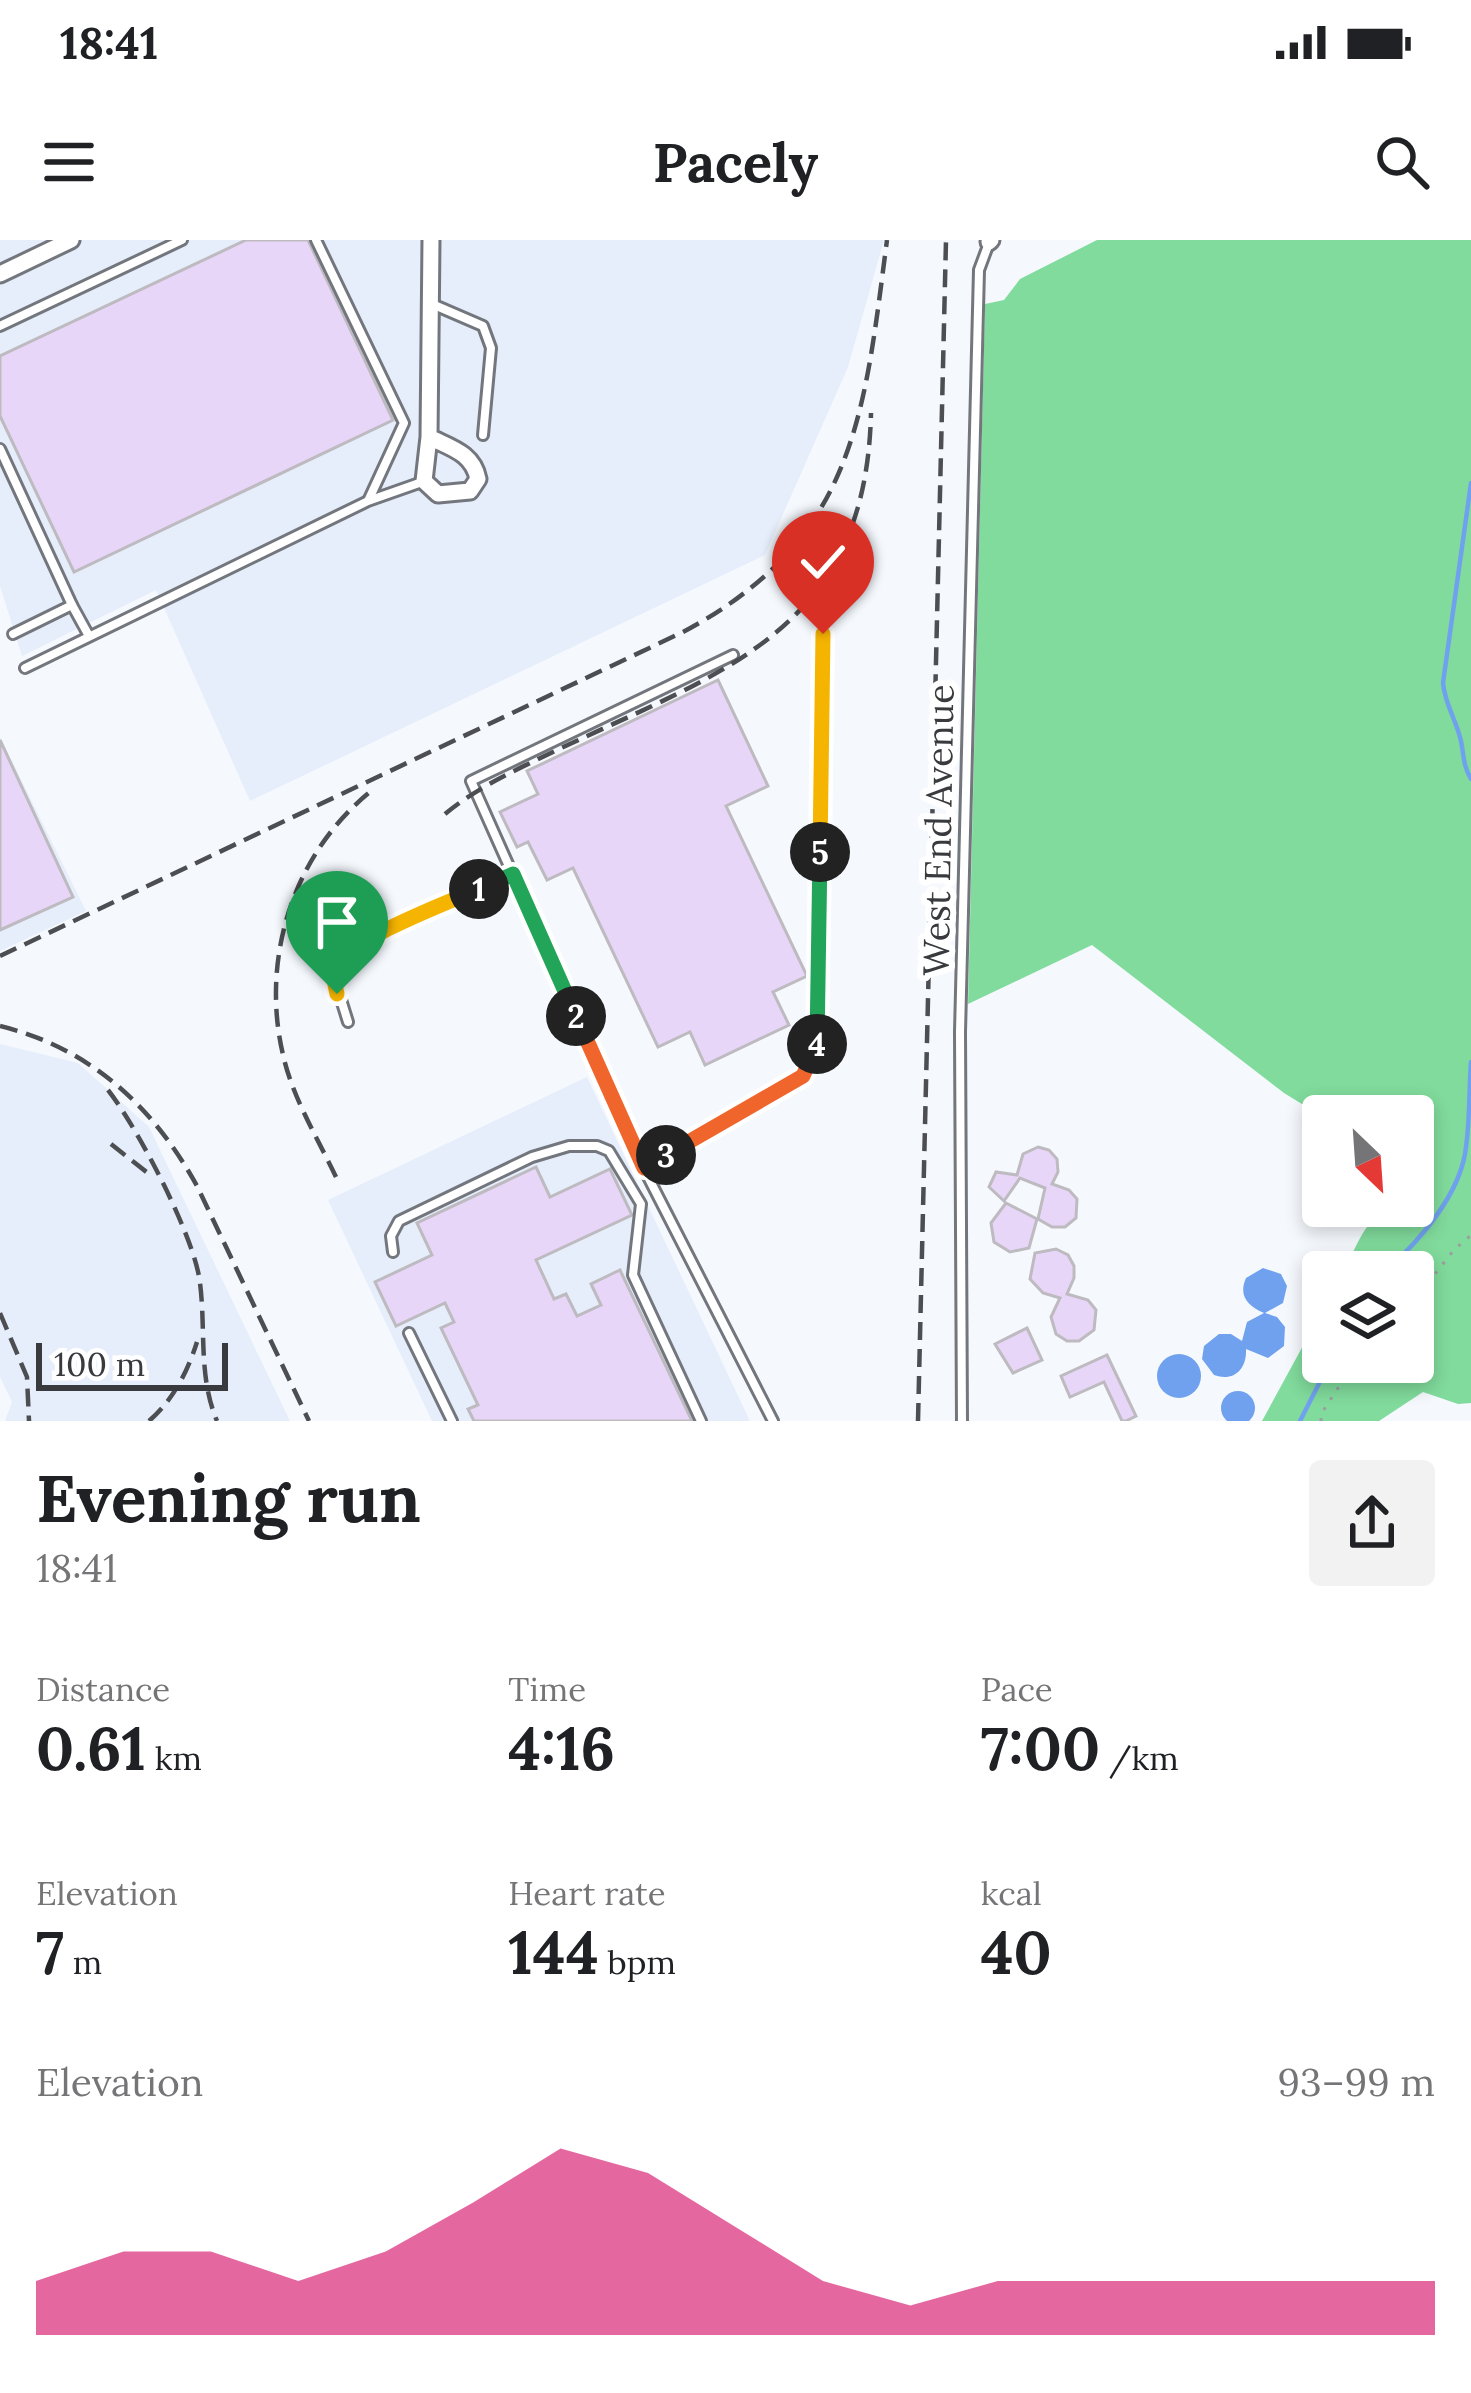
<!DOCTYPE html>
<meta charset="utf-8">
<style>
:root{--surface:#fff;--page:#f2f2f2;--text:#202124;--muted:#757577;--accent:#db2777}
body{margin:0;font-family:Lora,serif;background:var(--page);color:var(--text);height:100vh;display:flex;flex-direction:column;font-size:45px;white-space:nowrap}
*{box-sizing:border-box;margin:0}
p{font-size:39px;color:var(--muted)}
.icon{flex:none;width:66px;height:66px;fill:none;stroke:currentColor;stroke-width:2;stroke-linecap:round;stroke-linejoin:round}
.map{position:relative;height:1181px;overflow:hidden}
.panel{display:flex;flex-direction:column;background:var(--surface);flex:1}
.panel>*{flex:none}
.needle{width:78px;rotate:155deg}
.tools{position:absolute;left:1302px;top:855px;display:grid;gap:24px}
.tools a{display:grid;place-items:center;width:132px;height:132px;border-radius:12px;background:var(--surface);box-shadow:0 6px 18px #0003;font-size:60px}
.scale{position:absolute;left:36px;bottom:30px;width:192px;box-sizing:border-box;padding-left:12px;border:6px solid #383a3d;border-top:0;font-size:33px;line-height:42px;white-space:nowrap;color:#383a3d;-webkit-text-stroke:9px #fff;paint-order:stroke}
.pin{position:absolute;display:grid;place-items:center;width:102px;height:102px;color:#fff;margin:-123px -51px;border-radius:50% 50% 50% 0;rotate:-45deg;box-shadow:0 0 12px #0007}
.pin .icon{rotate:45deg}
.km{position:absolute;width:60px;height:60px;margin:-30px;border-radius:50%;background:#222;color:#fff;font-size:33px;line-height:60px;text-align:center}
.round{display:grid;place-items:center;flex:none;width:126px;height:126px;border-radius:12px;background:var(--page)}
.headline{display:flex;align-items:center;justify-content:space-between;height:204px;padding:0 36px}
h1{font-size:66px;font-weight:700;line-height:90px}
.stats{display:grid;grid-template-columns:repeat(3,1fr);gap:18px;height:204px;padding:12px 36px}
.stats div{display:grid;align-content:center}
.stats b{font-size:60px;font-weight:700}
.stats small{font-size:33px;font-weight:400}
.stats p{font-size:33px}
.chart{height:336px;padding:24px 36px}
.chart p{display:flex;justify-content:space-between}
.chart svg{width:100%;height:216px;margin-top:12px;fill:var(--accent);opacity:.7}
.status{display:flex;justify-content:space-between;align-items:center;height:84px;padding:0 60px;background:var(--surface);direction:ltr}
.status svg{height:33px;fill:currentColor}
header{display:flex;justify-content:space-between;align-items:center;height:156px;padding:0 36px;background:var(--surface);font-size:54px;font-weight:700}
.map>svg:first-child{display:block}
.built{fill:#e6edfb}
.forest{fill:#81db9c}
.water{fill:#70a1ee}
.lines{fill:none;stroke-linecap:round;stroke-linejoin:round}
.stream{stroke:#70a1ee;stroke-width:4.5}
.building{fill:#e8d6f8;stroke:#bdbac0;stroke-width:3}
.service-casing{stroke:#73777d;stroke-width:14}
.minor-casing{stroke:#73777d;stroke-width:21}
.path{stroke:#9b9ea2;stroke-width:3;stroke-dasharray:3 9;stroke-linecap:butt}
.service{stroke:#fff;stroke-width:8}
.minor{stroke:#fff;stroke-width:15}
.rail{stroke:#4c4e51;stroke-width:4.5;stroke-dasharray:18 9;stroke-linecap:butt}
.split-1-casing{stroke:#fff;stroke-width:24}
.split-2-casing{stroke:#fff;stroke-width:24}
.split-3-casing{stroke:#fff;stroke-width:24}
.split-4-casing{stroke:#fff;stroke-width:24}
.split-5-casing{stroke:#fff;stroke-width:24}
.split-6-casing{stroke:#fff;stroke-width:24}
.split-1{stroke:#f5b400;stroke-width:15}
.split-2{stroke:#22a559;stroke-width:15}
.split-3{stroke:#f0652b;stroke-width:15}
.split-4{stroke:#f0652b;stroke-width:15}
.split-5{stroke:#22a559;stroke-width:15}
.split-6{stroke:#f5b400;stroke-width:15}
.labels{text-anchor:middle;stroke-width:12;stroke-linejoin:round;paint-order:stroke}
.street-label{font-size:36px;fill:#383a3d;stroke:#fff}
</style>
<div class="status"><b>18:41</b><svg viewBox="0 0 49 12"><path d="M0 12V9h3v3zM5 12V6h3v6zM10 12V3h3v9zM15 12V0h3v12zM26 1h20v11H26zM47 4h2v5h-2z"/></svg></div>
<header><svg class="icon" aria-label="menu" viewBox="0 0 24 24"><path d="M4 6h16M4 12h16M4 18h16"/></svg>Pacely<svg class="icon" aria-label="search" viewBox="0 0 24 24"><circle cx="10" cy="10" r="6"/><path d="M15 15l6 6"/></svg></header>
<div class="map">
<svg width="1471" height="1181" viewBox="0 0 1471 1181">
<rect width="100%" height="100%" fill="#f5f9fe"/>
<g class="built">
<polygon points="0,0 884,0 848,127 765,315 250,561 156,350 22,416 0,346"/>
<polygon points="0,497 86,671 0,711"/>
<polygon points="0,804 78,823 149,887 290,1181 5,1181 12,1162 0,1137"/>
<polygon points="587,837 750,1181 432,1181 328,960"/>
</g>
<path class="forest" d="M1097 0H1471V1163L1458 1164 1423 1152 1379 1181H1262L1323 1069V1122H1413V1032H1343C1363 996 1367 966 1413 966V949L1433 934 1413 925V876L1323 877 1284 853 1092 705 968 764 985 64 1004 60 1020 39Z"/>
<g class="water">
<path d="M1263 1028 1281 1034 1287 1046 1283 1063 1265 1073 1277 1077 1285 1087 1284 1106 1268 1118 1246 1109C1247 1129 1234 1142 1214 1135L1202 1119 1204 1106 1219 1094H1231L1242 1101 1247 1082 1264 1073C1248 1066 1238 1056 1246 1038Z"/>
<circle cx="1179" cy="1136" r="22"/>
<circle cx="1238" cy="1168" r="17"/>
</g>
<g class="lines">
<g class="stream">
<path d="M1471 243 1443 443C1445 465 1456 479 1461 501 1464 516 1463 525 1471 539"/>
<path d="M1385 1032C1419 1001 1461 954 1466 907 1470 879 1469 850 1471 822"/>
<polyline points="1300,1181 1330,1122"/>
</g>
</g>
<g class="building">
<polygon points="246,0 308,0 393,180 74,332 0,176 0,116"/>
<polygon points="718,440 768,546 726,566 807,736 773,752 789,785 705,825 690,792 658,807 573,628 547,640 528,602 517,607 500,572 538,554 527,531"/>
<polygon points="0,500 73,657 0,690"/>
<polygon points="1038,907 1049,910 1057,919 1058,932 1052,944 1069,950 1077,959 1076,978 1065,987 1052,987 1038,979 1045,948 1020,938 1004,961 989,947 996,932 1017,935 1023,914"/>
<polygon points="536,927 550,957 610,929 632,975 536,1020 554,1059 566,1054 577,1076 601,1065 591,1044 620,1030 692,1181 474,1181 468,1169 478,1165 441,1088 454,1082 445,1063 396,1086 375,1042 432,1015 417,983"/>
<polygon points="1006,963 1037,979 1029,1008 1010,1012 994,1002 991,983"/>
<polygon points="1056,1009 1068,1015 1074,1026 1074,1038 1067,1054 1088,1060 1096,1070 1094,1090 1079,1101 1067,1101 1056,1094 1051,1077 1060,1058 1043,1053 1030,1039 1035,1013"/>
<polygon points="1027,1088 1042,1120 1013,1133 995,1104"/>
<polygon points="1107,1115 1136,1176 1126,1181 1122,1181 1104,1142 1070,1157 1061,1136"/>
</g>
<g class="lines">
<g class="service-casing">
<g id="service">
<polyline points="316,0 404,183 369,259"/>
<polyline points="432,64 483,86 491,108 483,195"/>
<polyline points="0,86 182,0"/>
<polyline points="0,209 72,365"/>
<polyline points="13,394 72,365 89,396"/>
<polyline points="733,415 471,541 644,929 773,1181"/>
<polyline points="25,428 368,261 422,242"/>
<path d="M348 782 334 737C343 694 473 651 513 634"/>
<polyline points="644,929 803,836 817,802 823,394"/>
<polyline points="393,1012 391,996 399,981 532,917 569,906 597,906 609,911 641,964 633,1035 701,1181"/>
<polyline points="409,1093 452,1181"/>
<polyline points="962,1181 960,792 979,30 989,3"/>
</g>
</g>
<g class="minor-casing">
<g id="minor">
<polyline points="989,2 991,0"/>
<polyline points="0,34 71,0"/>
<path d="M429 197C451 208 473 213 478 239L470 251 438 254 424 241 429 197 431 0"/>
</g>
</g>
<g class="path">
<polyline points="1413,1062 1453,1011 1471,995"/>
<polyline points="1321,1181 1321,1174 1355,1122"/>
</g>
<use href="#service" class="service"/>
<use href="#minor" class="minor"/>
<g class="rail">
<path d="M445 574C479 546 518 529 557 510 726 430 866 390 871 173"/>
<path d="M0 716 683 392C856 300 864 175 887 0"/>
<path d="M0 786C90 808 153 866 197 946L309 1181"/>
<path d="M108 850C137 887 195 997 200 1043 206 1090 198 1136 217 1181"/>
<polyline points="111,904 149,934"/>
<path d="M336 937C318 899 294 860 284 819 259 720 293 611 375 548"/>
<polyline points="0,1073 27,1137 29,1181"/>
<path d="M149 1181C173 1160 187 1133 197 1102"/>
<polyline points="918,1181 946,0"/>
</g>
</g>
<g class="lines">
<g class="split-1-casing">
<path id="split-1" d="M337 754C335 745 332 735 337 726 350 699 449 662 479 649"/>
</g>
<g class="split-2-casing">
<polyline id="split-2" points="479,649 513,634 576,776"/>
</g>
<g class="split-3-casing">
<polyline id="split-3" points="576,776 644,928 666,915"/>
</g>
<g class="split-4-casing">
<polyline id="split-4" points="666,915 803,836 817,804"/>
</g>
<g class="split-5-casing">
<polyline id="split-5" points="817,804 820,612"/>
</g>
<g class="split-6-casing">
<polyline id="split-6" points="820,612 823,394"/>
</g>
<use href="#split-1" class="split-1"/>
<use href="#split-2" class="split-2"/>
<use href="#split-3" class="split-3"/>
<use href="#split-4" class="split-4"/>
<use href="#split-5" class="split-5"/>
<use href="#split-6" class="split-6"/>
</g>
<g class="labels">
<g class="street-label">
<text transform="translate(938 590) rotate(-89)" y="13">West End Avenue</text>
</g>
</g>
</svg>
<div class="tools">
<a><svg class="needle" viewBox="-14 -14 28 28"><path d="M0-13l5 13h-10z" fill="#e53935"/><path d="M0 13l5-13h-10z" fill="#757577"/></svg></a>
<a><svg class="icon" aria-label="layers" viewBox="0 0 24 24"><path d="M12 4l9 5-9 5-9-5zM3 14l9 5 9-5"/></svg></a>
</div>
<div class="scale">100 m</div>
<div class="pin" style="left:337px;top:754px;background:#1e9e55"><svg class="icon" aria-label="arrive" viewBox="0 0 24 24"><path d="M6 21V4h12l-3 4 3 4H6"/></svg></div>
<div class="pin" style="left:823px;top:394px;background:#d93025"><svg class="icon" aria-label="check" viewBox="0 0 24 24"><path d="M5 12l5 5 9-10"/></svg></div>
<b class="km" style="left:479px;top:649px">1</b>
<b class="km" style="left:576px;top:776px">2</b>
<b class="km" style="left:666px;top:915px">3</b>
<b class="km" style="left:817px;top:804px">4</b>
<b class="km" style="left:820px;top:612px">5</b>
</div>
<section class="panel">
<div class="headline"><div><h1>Evening run</h1><p>18:41</p></div><a class="round"><svg class="icon" aria-label="share" viewBox="0 0 24 24"><path d="M12 15V3M7 8l5-5 5 5M5 13v7h14v-7"/></svg></a></div>
<div class="stats">
<div><p>Distance</p><b>0.61<small> km</small></b></div>
<div><p>Time</p><b>4:16</b></div>
<div><p>Pace</p><b>7:00<small> /km</small></b></div>
</div>
<div class="stats">
<div><p>Elevation</p><b>7<small> m</small></b></div>
<div><p>Heart rate</p><b>144<small> bpm</small></b></div>
<div><p>kcal</p><b>40</b></div>
</div>
<div class="chart"><p><span>Elevation</span>93–99 m</p>
<svg viewBox="0 0 160 44" preserveAspectRatio="none"><path d="M0 44V33L10 27L20 27L30 33L40 27L50 17L60 6L70 11L80 22L90 33L100 38L110 33L120 33L130 33L140 33L150 33L160 33V44z"/></svg>
</div>
</section>
